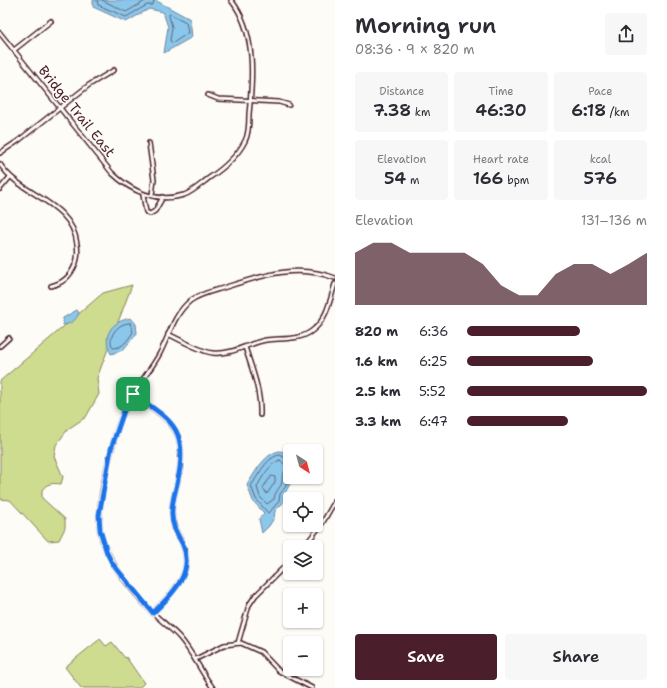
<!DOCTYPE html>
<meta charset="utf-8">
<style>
:root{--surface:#fff;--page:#f7f7f7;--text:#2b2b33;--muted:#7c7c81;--accent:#4a1f2b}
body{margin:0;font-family:"Shantell Sans",sans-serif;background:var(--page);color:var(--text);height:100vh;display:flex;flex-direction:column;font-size:15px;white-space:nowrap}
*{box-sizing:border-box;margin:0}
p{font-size:13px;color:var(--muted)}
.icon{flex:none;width:22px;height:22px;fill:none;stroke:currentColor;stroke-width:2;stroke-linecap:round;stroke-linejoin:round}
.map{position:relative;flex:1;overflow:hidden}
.panel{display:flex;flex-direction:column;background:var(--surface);width:332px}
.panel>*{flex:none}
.needle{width:26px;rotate:144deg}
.fabs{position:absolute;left:283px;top:444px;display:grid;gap:8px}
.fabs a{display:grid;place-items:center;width:40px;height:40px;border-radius:4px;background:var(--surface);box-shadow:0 1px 3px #0004;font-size:20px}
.pin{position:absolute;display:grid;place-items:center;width:34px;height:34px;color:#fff;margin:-17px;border-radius:8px;box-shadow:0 2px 6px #0006}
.round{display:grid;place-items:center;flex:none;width:42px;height:42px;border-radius:4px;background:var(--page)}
.head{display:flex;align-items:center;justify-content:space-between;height:68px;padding:0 20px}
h1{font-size:22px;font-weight:600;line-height:30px}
.figures{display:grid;grid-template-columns:repeat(3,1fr);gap:6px;height:68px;padding:4px 20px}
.figures div{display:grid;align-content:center;border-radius:4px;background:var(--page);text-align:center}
.figures b{font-size:17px;font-weight:600}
.figures small{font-size:11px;font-weight:400}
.figures p{font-size:11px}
.chart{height:112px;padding:8px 20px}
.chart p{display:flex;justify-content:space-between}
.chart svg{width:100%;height:72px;margin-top:4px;fill:var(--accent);opacity:.7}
.primary-button{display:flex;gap:8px;margin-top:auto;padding:8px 20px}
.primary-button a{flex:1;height:46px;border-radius:4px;background:var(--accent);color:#fff;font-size:16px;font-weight:600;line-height:46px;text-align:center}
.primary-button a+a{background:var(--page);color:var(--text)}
ul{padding:0 20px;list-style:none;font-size:13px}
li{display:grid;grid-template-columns:64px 48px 1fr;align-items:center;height:30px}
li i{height:10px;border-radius:5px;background:var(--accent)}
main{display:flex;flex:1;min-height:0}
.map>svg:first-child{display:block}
.green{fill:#cddc8f;stroke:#8c7e5d}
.water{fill:#8ac7ea;stroke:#70849e}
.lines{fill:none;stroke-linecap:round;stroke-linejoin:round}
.shore{stroke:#646277;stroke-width:1}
.street-casing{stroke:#4a1f2b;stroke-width:6}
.street{stroke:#fdfcf7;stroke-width:3}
.route-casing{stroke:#fff;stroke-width:8}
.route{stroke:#1a73e8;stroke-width:5}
.labels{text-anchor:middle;stroke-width:3;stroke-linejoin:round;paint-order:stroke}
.street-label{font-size:14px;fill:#4a1f2b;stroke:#fdfcf7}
</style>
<main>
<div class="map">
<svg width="335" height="688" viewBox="0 0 335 688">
<rect width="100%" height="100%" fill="#fdfcf7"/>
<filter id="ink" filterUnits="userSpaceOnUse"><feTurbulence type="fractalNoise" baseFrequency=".025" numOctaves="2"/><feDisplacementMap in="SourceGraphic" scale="8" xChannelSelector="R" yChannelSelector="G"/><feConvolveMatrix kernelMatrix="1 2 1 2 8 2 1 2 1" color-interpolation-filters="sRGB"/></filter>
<g filter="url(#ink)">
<g class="green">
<path d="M132 285 97 378 99 394 86 417 68 429 56 445 54 456 63 477 61 484C52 483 47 483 42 490V498L65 519V528L59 540 48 541 10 500 0 499V381L103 293Z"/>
<polygon points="100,639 106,646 112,642 125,658 126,657 144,683 139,688 81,688 65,667"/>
</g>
<g class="water">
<polygon points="93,0 155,0 190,19 192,37 164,53 168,27 163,12 149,9 126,22 93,7"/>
<path d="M77 310 79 313C76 321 70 324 63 325V318Z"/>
<path d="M131 318 136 324 137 333 123 350 111 354C101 335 112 321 131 318Z"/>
<path d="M279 451 285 452 290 459 291 482 284 495 283 503 275 511 274 518 269 526 262 533 259 519 264 513 253 501 247 485C254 474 264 454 279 451Z"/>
</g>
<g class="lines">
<g class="shore">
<polyline points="97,0 98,5 126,17 147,5 153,5 154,0"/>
<polyline points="102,0 126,12 147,0"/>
<polygon points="170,14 186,22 188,33 173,43 170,41 172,27 169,16"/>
<path d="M130 323 133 332C128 340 123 348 113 348 106 337 119 322 130 323Z"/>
<path d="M280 460 288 468C279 475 284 478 281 485 278 490 275 492 274 499L267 504 260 497 257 487C261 479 270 463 280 460Z"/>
<path d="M290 461 280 455C267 456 258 476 251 486L256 499 268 513 270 512 279 501 280 494 286 486 287 476 290 473"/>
<polygon points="272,476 275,477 275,482 267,494 263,488"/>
</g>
<g class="street-casing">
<g id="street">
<path d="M0 33 112 173C132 192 157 203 184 195 193 192 202 183 209 178 224 168 237 157 245 141 249 134 249 123 249 114 253 77 256 31 231 0"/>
<polyline points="14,50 51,21"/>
<polyline points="208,95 218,99 279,102 289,105"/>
<polyline points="149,143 154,180 152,195"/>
<polyline points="0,153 18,141 89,85 114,70"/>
<path d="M0 164C20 196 72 201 77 244 78 251 78 259 75 265 70 277 63 283 51 286"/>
<polyline points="0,189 10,177"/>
<polyline points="143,195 146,212 150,214 155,211 163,197"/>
<path d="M168 334C178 339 204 353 213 353 232 355 249 343 266 340 282 338 300 341 313 330 327 319 330 300 335 284"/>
<polyline points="0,346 9,338"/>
<path d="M245 347C252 369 261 391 260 415"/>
<path d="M133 394C169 421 189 427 178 479 176 490 171 503 172 514 172 527 178 534 183 545 195 574 171 594 153 613"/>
<polyline points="304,547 323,522 335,501"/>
<polyline points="238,643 249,605 255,596 290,561"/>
<polyline points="196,659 224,645 241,643 261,652 279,671 312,688"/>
<path d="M213 688C201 672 193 653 180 638 171 628 160 620 151 611 131 589 105 560 100 530 96 504 114 432 126 407 135 387 150 372 160 353 169 336 174 314 190 301 199 294 213 291 223 288 261 276 296 263 335 278"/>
</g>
</g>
<use href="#street" class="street"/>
</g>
</g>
<g class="lines" filter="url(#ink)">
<g class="route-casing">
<path id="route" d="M133 394C170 420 189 427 178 479 176 490 171 503 172 515 172 527 178 535 183 545 195 574 171 595 153 613L112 563 107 553 100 530 99 515 111 449 125 408Z"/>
</g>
<use href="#route" class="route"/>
</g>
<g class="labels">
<g class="street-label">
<text transform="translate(77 111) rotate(51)" y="5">Bridge Trail East</text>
</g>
</g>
</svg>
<div class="fabs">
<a><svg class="needle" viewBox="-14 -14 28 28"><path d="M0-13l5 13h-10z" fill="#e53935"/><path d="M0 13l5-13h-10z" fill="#7c7c81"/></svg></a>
<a><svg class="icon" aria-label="locate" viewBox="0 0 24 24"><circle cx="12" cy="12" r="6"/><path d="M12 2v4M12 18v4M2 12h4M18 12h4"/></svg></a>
<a><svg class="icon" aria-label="layers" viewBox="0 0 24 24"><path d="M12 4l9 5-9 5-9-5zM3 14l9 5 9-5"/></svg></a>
<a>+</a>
<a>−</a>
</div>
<div class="pin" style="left:133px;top:394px;background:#1e9e55"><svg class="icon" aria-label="arrive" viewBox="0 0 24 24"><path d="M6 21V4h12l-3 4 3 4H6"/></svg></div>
</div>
<section class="panel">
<div class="head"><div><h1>Morning run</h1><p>08:36 · 9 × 820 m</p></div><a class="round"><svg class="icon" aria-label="share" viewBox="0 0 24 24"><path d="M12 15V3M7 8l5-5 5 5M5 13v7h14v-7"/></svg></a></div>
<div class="figures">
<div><p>Distance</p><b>7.38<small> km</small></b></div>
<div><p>Time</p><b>46:30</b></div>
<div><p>Pace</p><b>6:18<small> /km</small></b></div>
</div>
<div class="figures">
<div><p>Elevation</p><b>54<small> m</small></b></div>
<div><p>Heart rate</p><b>166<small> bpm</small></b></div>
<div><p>kcal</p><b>576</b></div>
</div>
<div class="chart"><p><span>Elevation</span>131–136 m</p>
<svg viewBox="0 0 160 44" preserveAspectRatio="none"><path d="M0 44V12L10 6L20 6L30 12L40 12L50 12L60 12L70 19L80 32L90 38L100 38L110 25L120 19L130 19L140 25L150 19L160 12V44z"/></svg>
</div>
<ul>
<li><b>820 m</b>6:36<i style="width:63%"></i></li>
<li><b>1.6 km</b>6:25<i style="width:70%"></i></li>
<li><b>2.5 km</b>5:52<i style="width:100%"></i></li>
<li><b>3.3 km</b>6:47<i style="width:56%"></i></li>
</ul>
<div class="primary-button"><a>Save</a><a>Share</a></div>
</section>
</main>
